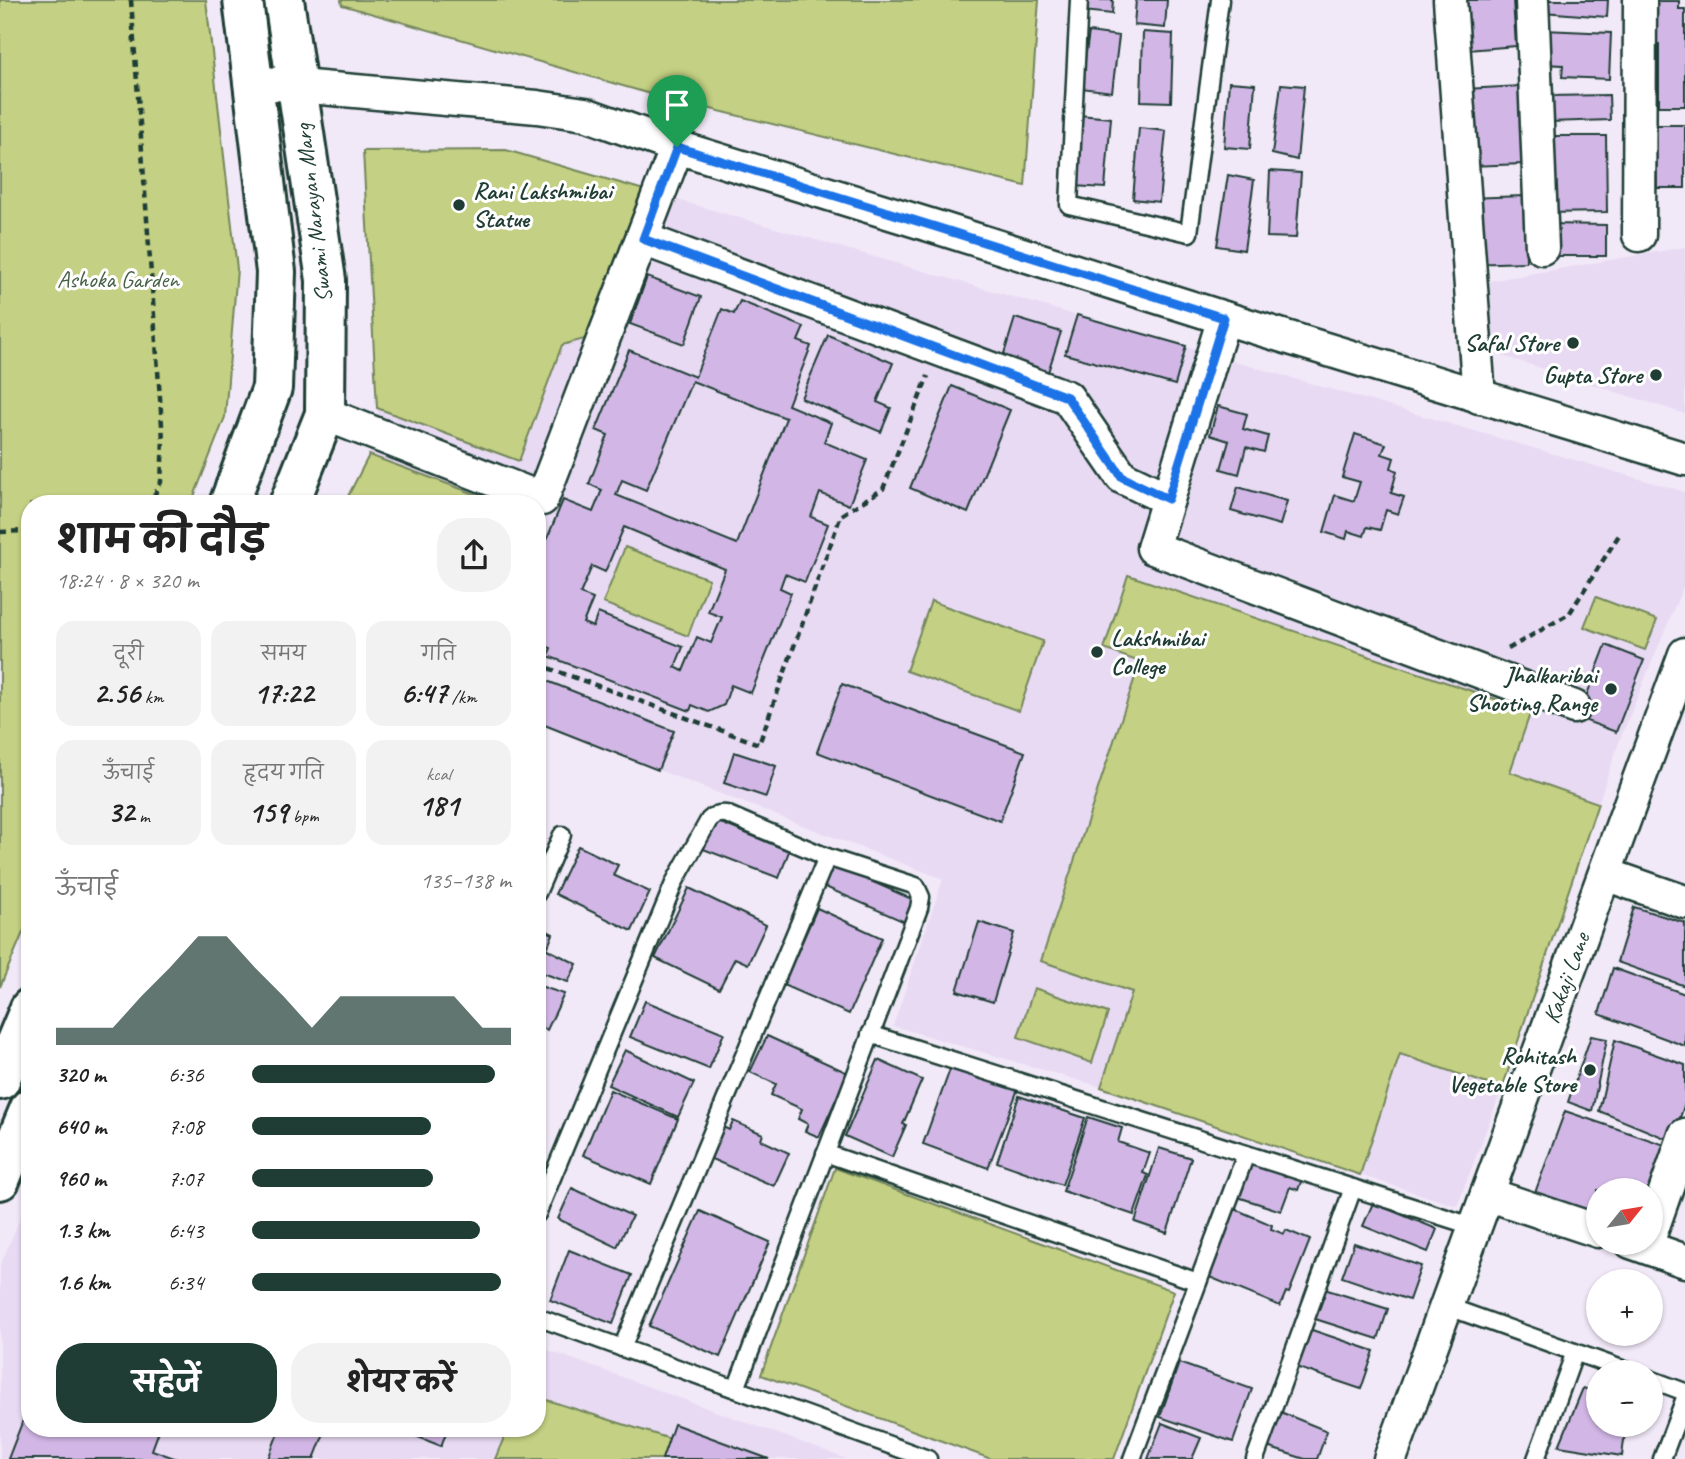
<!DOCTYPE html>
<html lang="hi">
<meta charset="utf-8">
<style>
:root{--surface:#fff;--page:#f2f2f2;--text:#222;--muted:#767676;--accent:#1f3d34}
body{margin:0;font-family:Caveat,"Playpen Sans Deva",sans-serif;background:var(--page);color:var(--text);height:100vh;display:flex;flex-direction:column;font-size:26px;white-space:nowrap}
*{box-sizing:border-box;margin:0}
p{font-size:23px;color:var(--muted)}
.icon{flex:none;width:38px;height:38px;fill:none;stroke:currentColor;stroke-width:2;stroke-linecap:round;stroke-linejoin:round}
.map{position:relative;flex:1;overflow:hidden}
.drawer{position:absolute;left:21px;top:495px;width:525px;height:942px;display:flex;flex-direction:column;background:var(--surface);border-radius:28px;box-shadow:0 2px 5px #0004}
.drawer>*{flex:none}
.needle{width:46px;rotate:60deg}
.fabs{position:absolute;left:1586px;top:1178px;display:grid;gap:14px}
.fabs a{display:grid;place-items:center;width:77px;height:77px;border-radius:50%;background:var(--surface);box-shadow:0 2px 5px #0004;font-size:35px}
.pin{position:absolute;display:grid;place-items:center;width:60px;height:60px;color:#fff;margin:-72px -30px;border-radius:50% 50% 50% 0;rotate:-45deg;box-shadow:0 0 7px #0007}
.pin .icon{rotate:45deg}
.round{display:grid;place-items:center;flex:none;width:74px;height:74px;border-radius:28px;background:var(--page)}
.headline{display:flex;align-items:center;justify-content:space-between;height:119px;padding:0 35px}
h1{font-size:38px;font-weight:700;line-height:52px}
.figures{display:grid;grid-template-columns:repeat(3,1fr);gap:10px;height:119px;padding:7px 35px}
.figures div{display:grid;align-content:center;border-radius:18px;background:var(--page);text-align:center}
.figures b{font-size:30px;font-weight:700}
.figures small{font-size:19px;font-weight:400}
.figures p{font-size:19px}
.chart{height:196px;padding:14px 35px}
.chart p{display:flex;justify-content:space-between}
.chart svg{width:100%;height:126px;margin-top:7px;fill:var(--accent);opacity:.7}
.cta{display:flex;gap:14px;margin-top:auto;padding:14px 35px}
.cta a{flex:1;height:80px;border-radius:28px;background:var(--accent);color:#fff;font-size:28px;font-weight:700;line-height:80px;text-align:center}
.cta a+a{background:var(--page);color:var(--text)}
ul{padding:0 35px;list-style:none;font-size:23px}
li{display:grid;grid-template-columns:112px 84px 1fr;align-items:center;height:52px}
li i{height:18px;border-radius:9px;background:var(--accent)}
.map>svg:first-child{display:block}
.built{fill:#e8daf3}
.green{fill:#c4d083;stroke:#72865c;stroke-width:2}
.building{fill:#d2b7e6;stroke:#1f3d34;stroke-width:2;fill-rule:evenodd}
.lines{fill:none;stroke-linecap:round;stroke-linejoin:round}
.service-casing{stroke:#1f3d34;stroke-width:21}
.minor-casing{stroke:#1f3d34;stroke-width:37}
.secondary-casing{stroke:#1f3d34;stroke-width:44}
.path{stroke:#1f3d34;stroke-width:4.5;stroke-dasharray:7 5;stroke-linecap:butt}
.service{stroke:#fff;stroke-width:16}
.minor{stroke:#fff;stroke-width:32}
.secondary{stroke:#fff;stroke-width:38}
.route-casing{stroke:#fff;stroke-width:14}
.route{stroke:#1a73e8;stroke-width:9}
.poi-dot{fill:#1f3d34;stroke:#fff;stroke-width:2.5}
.labels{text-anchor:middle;stroke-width:6;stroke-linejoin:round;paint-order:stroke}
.poi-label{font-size:24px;font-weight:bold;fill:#1f3d34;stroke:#fff;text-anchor:end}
.street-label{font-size:24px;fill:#1f3d34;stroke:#fff}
.park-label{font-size:24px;fill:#486248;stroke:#fff}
</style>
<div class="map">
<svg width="1685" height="1459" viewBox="0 0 1685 1459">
<rect width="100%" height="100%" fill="#f2e9f8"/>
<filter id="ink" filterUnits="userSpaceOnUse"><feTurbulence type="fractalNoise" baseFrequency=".0143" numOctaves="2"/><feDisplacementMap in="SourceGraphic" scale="14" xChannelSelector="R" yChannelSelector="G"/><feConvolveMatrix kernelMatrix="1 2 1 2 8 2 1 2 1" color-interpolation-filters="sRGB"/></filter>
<g filter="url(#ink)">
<g class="built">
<polygon points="506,150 1685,492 1685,582 1619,742 1502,1089 1457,1206 1360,1175 1101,1087 893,1026 943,879 658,770 537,722 537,504 344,504 379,434 363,151"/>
<polygon points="1685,247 1685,414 1493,353 1489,281"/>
<polygon points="30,1195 30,1428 537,1428 537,1346 847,1459 0,1459 0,1266"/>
</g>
<g class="green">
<polygon points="0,0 206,0 237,269 225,417 191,504 30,504 30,916 0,987"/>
<polygon points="341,0 1039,0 1025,186 654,95 342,5"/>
<polygon points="506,150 644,190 592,337 562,345 519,461 377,408 363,151"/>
<polygon points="369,455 502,504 344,504"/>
<polygon points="625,547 709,579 688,636 603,603"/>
<polygon points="1128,575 1531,711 1510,772 1598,803 1502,1089 1400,1054 1360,1175 1101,1087 1132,992 1041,961 1140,662 1104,649"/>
<polygon points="1596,597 1657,620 1645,650 1584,627"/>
<polygon points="931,601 1043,641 1019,711 906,671"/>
<polygon points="1034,988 1108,1013 1092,1063 1018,1037"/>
<polygon points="835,1168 1174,1291 1114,1459 991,1459 761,1375"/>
<polygon points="537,1397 734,1459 495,1459 508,1428 537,1428"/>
</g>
<g class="building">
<polygon points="1084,0 1113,0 1112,14 1083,11"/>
<polygon points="1136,0 1167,0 1165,28 1134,25"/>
<polygon points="1451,0 1513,0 1516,46 1455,51"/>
<polygon points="1544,0 1608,0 1607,17 1543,12"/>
<polygon points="1653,1 1679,1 1679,9 1685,9 1685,106 1659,106 1659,44 1652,44"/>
<polygon points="1544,30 1611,33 1609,79 1562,77 1563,65 1543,64"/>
<polygon points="1089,32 1119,36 1112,92 1081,88"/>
<polygon points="1143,32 1173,34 1171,102 1141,101"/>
<polygon points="1229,82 1255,84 1250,149 1224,147"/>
<polygon points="1281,84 1304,86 1297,160 1272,154"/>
<polygon points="1521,86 1524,164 1469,166 1465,89"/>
<polygon points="1609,95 1610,120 1549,122 1548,96"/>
<polygon points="1079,115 1111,118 1105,188 1074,186"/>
<polygon points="1656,125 1685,125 1685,188 1657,188"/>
<polygon points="1139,128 1166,131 1159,202 1133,199"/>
<polygon points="1543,136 1606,136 1607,212 1544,213"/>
<polygon points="1270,171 1301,173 1296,238 1267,237"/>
<polygon points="1228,175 1254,180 1244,250 1217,246"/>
<polygon points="1524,196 1526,262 1469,264 1467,198"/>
<polygon points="1548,224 1606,225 1606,256 1548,256"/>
<polygon points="647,277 701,297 684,344 630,324"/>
<path d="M740 301 804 327 798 341 811 346 788 405 831 423 824 442 867 460 849 505 820 493 811 517 828 524 805 582 785 574 780 588 791 593 751 693 731 685 724 705 709 712 692 705 690 711 548 656 551 648 537 643V563L563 500 593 512 602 490 589 484 608 435 596 430 629 350 695 377 722 309 734 314ZM692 381 786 418 737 544 616 495 622 480 646 490ZM624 527 725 569 708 612 722 617 711 643 697 637 683 671 675 667 683 647 598 613 593 627 583 623 593 599 580 594 592 566 605 572Z"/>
<polygon points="1077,315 1186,346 1175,385 1065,354"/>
<polygon points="1015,318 1061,332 1048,372 1003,357"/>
<polygon points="828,335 893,363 877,402 891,408 881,432 801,398"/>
<polygon points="952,386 1010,410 968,513 910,488"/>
<polygon points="1218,406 1247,414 1243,429 1268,436 1264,452 1246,447 1239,474 1221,469 1229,441 1210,435"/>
<polygon points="1355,434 1386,444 1382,454 1394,458 1391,468 1397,471 1391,493 1404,497 1398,514 1386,510 1380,530 1367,527 1364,536 1348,531 1346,539 1324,532 1335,495 1354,501 1360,482 1342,477"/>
<polygon points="1238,487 1287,501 1280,525 1231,511"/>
<polygon points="1606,645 1644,660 1616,732 1578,718"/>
<polygon points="537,677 674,731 658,770 537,722"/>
<polygon points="842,684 1025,752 1000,821 817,752"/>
<polygon points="734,752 776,766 766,797 724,783"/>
<polygon points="711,819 789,851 779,878 698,847"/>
<polygon points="578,846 618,865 613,875 650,892 632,931 555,894"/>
<polygon points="830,863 914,900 907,923 823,886"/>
<polygon points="689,888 766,925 748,964 735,958 719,989 655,958"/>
<polygon points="1634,907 1685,923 1685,986 1617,962"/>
<polygon points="817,908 882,938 849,1014 783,985"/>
<polygon points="979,922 1014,933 993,1002 957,991"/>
<polygon points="537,926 553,934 547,949 577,964 568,982 537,971"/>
<polygon points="1613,968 1685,994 1685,1046 1599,1014"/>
<polygon points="537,985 564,994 547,1030 537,1025"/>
<polygon points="645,1001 724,1033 709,1069 630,1037"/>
<polygon points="767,1036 848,1073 819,1137 805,1131 808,1124 798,1119 802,1109 771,1095 776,1084 750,1072"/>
<polygon points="1591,1036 1607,1039 1592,1111 1568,1102"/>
<polygon points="1615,1040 1685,1065 1685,1103 1672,1141 1599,1111"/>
<polygon points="625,1050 694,1083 678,1117 608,1085"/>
<polygon points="878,1060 922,1080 903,1124 906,1125 892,1157 845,1136"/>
<polygon points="952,1064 1018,1089 988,1168 923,1144"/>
<polygon points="610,1090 678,1119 651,1184 583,1155"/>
<polygon points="1019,1096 1085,1118 1062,1185 997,1162"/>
<polygon points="1565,1111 1668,1146 1650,1190 1598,1190 1598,1222 1532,1201"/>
<polygon points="1088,1117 1122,1128 1118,1142 1150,1153 1143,1173 1148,1175 1134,1215 1063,1191"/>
<polygon points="733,1121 763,1134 761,1140 789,1153 774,1186 709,1158 721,1126 729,1130"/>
<polygon points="1159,1148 1191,1158 1167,1233 1135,1222"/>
<polygon points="1250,1162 1302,1179 1298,1190 1290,1187 1281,1211 1238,1197"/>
<polygon points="572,1188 632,1216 617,1247 558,1219"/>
<polygon points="1373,1203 1437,1229 1428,1252 1363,1226"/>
<polygon points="1235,1209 1272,1225 1271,1229 1284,1234 1286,1230 1310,1240 1289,1293 1286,1292 1280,1306 1207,1276"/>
<polygon points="700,1211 770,1242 720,1357 649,1326"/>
<polygon points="1354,1243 1421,1266 1409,1300 1342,1277"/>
<polygon points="569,1250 632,1275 613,1324 550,1300"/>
<polygon points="1318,1287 1388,1309 1378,1339 1309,1317"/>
<polygon points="1306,1328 1374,1351 1361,1389 1293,1366"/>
<polygon points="1179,1363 1252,1389 1233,1442 1160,1417"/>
<polygon points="1583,1388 1598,1393 1598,1424 1626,1424 1622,1456 1559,1446"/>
<polygon points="30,1402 30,1428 96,1428 105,1432 106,1428 160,1428 152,1450 177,1459 8,1459"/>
<polygon points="1278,1411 1327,1431 1317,1459 1305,1459 1267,1447"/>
<polygon points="1162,1423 1201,1438 1192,1459 1148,1459"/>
<polygon points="674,1424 769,1459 662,1459"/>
<polygon points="280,1428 326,1428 314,1459 268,1459"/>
<polygon points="395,1428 448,1428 441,1446"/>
</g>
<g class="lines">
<g class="service-casing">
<g id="service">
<polyline points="1079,0 1069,205 1189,233 1220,0"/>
<polyline points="537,893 562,835"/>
<polyline points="870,1034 1475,1227"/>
<polyline points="825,1153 1198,1282"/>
<path d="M537 1214 675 881 709 820C714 815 718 813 726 814L827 857 916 886 921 897 919 908 736 1389"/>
<polyline points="1446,1306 1630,1372"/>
<polyline points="537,1317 928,1459"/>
<polyline points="622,1348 827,857"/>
<polyline points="1650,1379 1685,1392"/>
<polyline points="1132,1459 1246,1154"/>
<polyline points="1255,1459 1353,1188"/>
<polyline points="1536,1459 1575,1352"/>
<polyline points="1662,1459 1685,1398"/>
</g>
</g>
<g class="minor-casing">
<g id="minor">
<polyline points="1450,0 1479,397"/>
<polyline points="1532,0 1542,248"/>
<polyline points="253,82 537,107 585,114 677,147 936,227 1224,318 1685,459"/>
<polyline points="1639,235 1640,0"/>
<polyline points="643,239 1067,397 1122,477 1168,499"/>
<polyline points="1224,318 1153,548 1574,707"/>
<polyline points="325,414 542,499 677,147"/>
<polyline points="1605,874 1685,902"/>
<polyline points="1487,1194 1598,1231"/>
<polyline points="1650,1235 1685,1135"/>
<polyline points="1631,1242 1685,1261"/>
<polyline points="1390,1459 1685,654"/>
</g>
</g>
<g class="secondary-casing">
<g id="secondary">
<polyline points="284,0 326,280 325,414 289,504"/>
<polyline points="229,504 272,388 276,272 243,0"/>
<polyline points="0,1080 30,1008"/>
<polyline points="0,1180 30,1108"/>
</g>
</g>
<g class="path">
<polyline points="131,0 163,439 161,482 150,504"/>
<polyline points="0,532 30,531"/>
<polyline points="1508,649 1569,614 1619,535"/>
<polyline points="537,664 759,744 841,515 883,489 928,376"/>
</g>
<use href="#service" class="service"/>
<use href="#minor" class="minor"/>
<use href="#secondary" class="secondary"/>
</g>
</g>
<g class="lines" filter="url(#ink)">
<g class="route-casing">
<polygon id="route" points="677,147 936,227 1224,318 1168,499 1122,477 1067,397 643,239"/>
</g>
<use href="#route" class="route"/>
</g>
<g class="poi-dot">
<circle cx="459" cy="205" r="7"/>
<circle cx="1573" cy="343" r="7"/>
<circle cx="1656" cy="375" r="7"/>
<circle cx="1097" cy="652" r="7"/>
<circle cx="1611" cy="689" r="7"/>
<circle cx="1590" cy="1070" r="7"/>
</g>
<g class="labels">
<g class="poi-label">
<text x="473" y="199" text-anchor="start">Rani Lakshmibai<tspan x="473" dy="28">Statue</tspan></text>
<text x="1559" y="351">Safal Store</text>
<text x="1642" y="383">Gupta Store</text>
<text x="1111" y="646" text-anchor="start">Lakshmibai<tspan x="1111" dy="28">College</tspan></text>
<text x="1597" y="683">Jhalkaribai<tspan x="1597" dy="28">Shooting Range</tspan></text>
<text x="1576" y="1064">Rohitash<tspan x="1576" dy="28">Vegetable Store</tspan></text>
</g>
<g class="street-label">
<text transform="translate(313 213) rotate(-97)" y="8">Swami Narayan Marg</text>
<text transform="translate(1566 978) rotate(-70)" y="8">Kakaji Lane</text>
</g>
<g class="park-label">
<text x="118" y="287">Ashoka Garden</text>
</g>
</g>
</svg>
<div class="fabs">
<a><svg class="needle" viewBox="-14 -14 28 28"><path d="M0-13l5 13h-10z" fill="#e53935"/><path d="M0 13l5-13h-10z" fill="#767676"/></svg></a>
<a>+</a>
<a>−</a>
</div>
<div class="pin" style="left:677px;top:147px;background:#1e9e55"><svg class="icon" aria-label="arrive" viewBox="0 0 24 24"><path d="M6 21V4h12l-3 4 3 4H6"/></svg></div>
<section class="drawer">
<div class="headline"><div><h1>शाम की दौड़</h1><p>18:24 · 8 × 320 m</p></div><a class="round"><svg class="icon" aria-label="share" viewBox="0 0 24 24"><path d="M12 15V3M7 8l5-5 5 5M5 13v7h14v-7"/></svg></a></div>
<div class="figures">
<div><p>दूरी</p><b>2.56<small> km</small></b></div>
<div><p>समय</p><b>17:22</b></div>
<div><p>गति</p><b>6:47<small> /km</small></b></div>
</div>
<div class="figures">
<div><p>ऊँचाई</p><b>32<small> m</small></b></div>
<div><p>हृदय गति</p><b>159<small> bpm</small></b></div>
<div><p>kcal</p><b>181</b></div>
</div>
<div class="chart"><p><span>ऊँचाई</span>135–138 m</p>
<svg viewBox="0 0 160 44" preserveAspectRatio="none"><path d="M0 44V38L10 38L20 38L30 27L40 17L50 6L60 6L70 17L80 27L90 38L100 27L110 27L120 27L130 27L140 27L150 38L160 38V44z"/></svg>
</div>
<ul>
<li><b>320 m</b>6:36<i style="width:94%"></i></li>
<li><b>640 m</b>7:08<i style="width:69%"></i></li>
<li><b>960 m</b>7:07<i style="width:70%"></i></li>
<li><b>1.3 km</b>6:43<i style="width:88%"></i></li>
<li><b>1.6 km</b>6:34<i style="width:96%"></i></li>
</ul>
<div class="cta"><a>सहेजें</a><a>शेयर करें</a></div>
</section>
</div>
